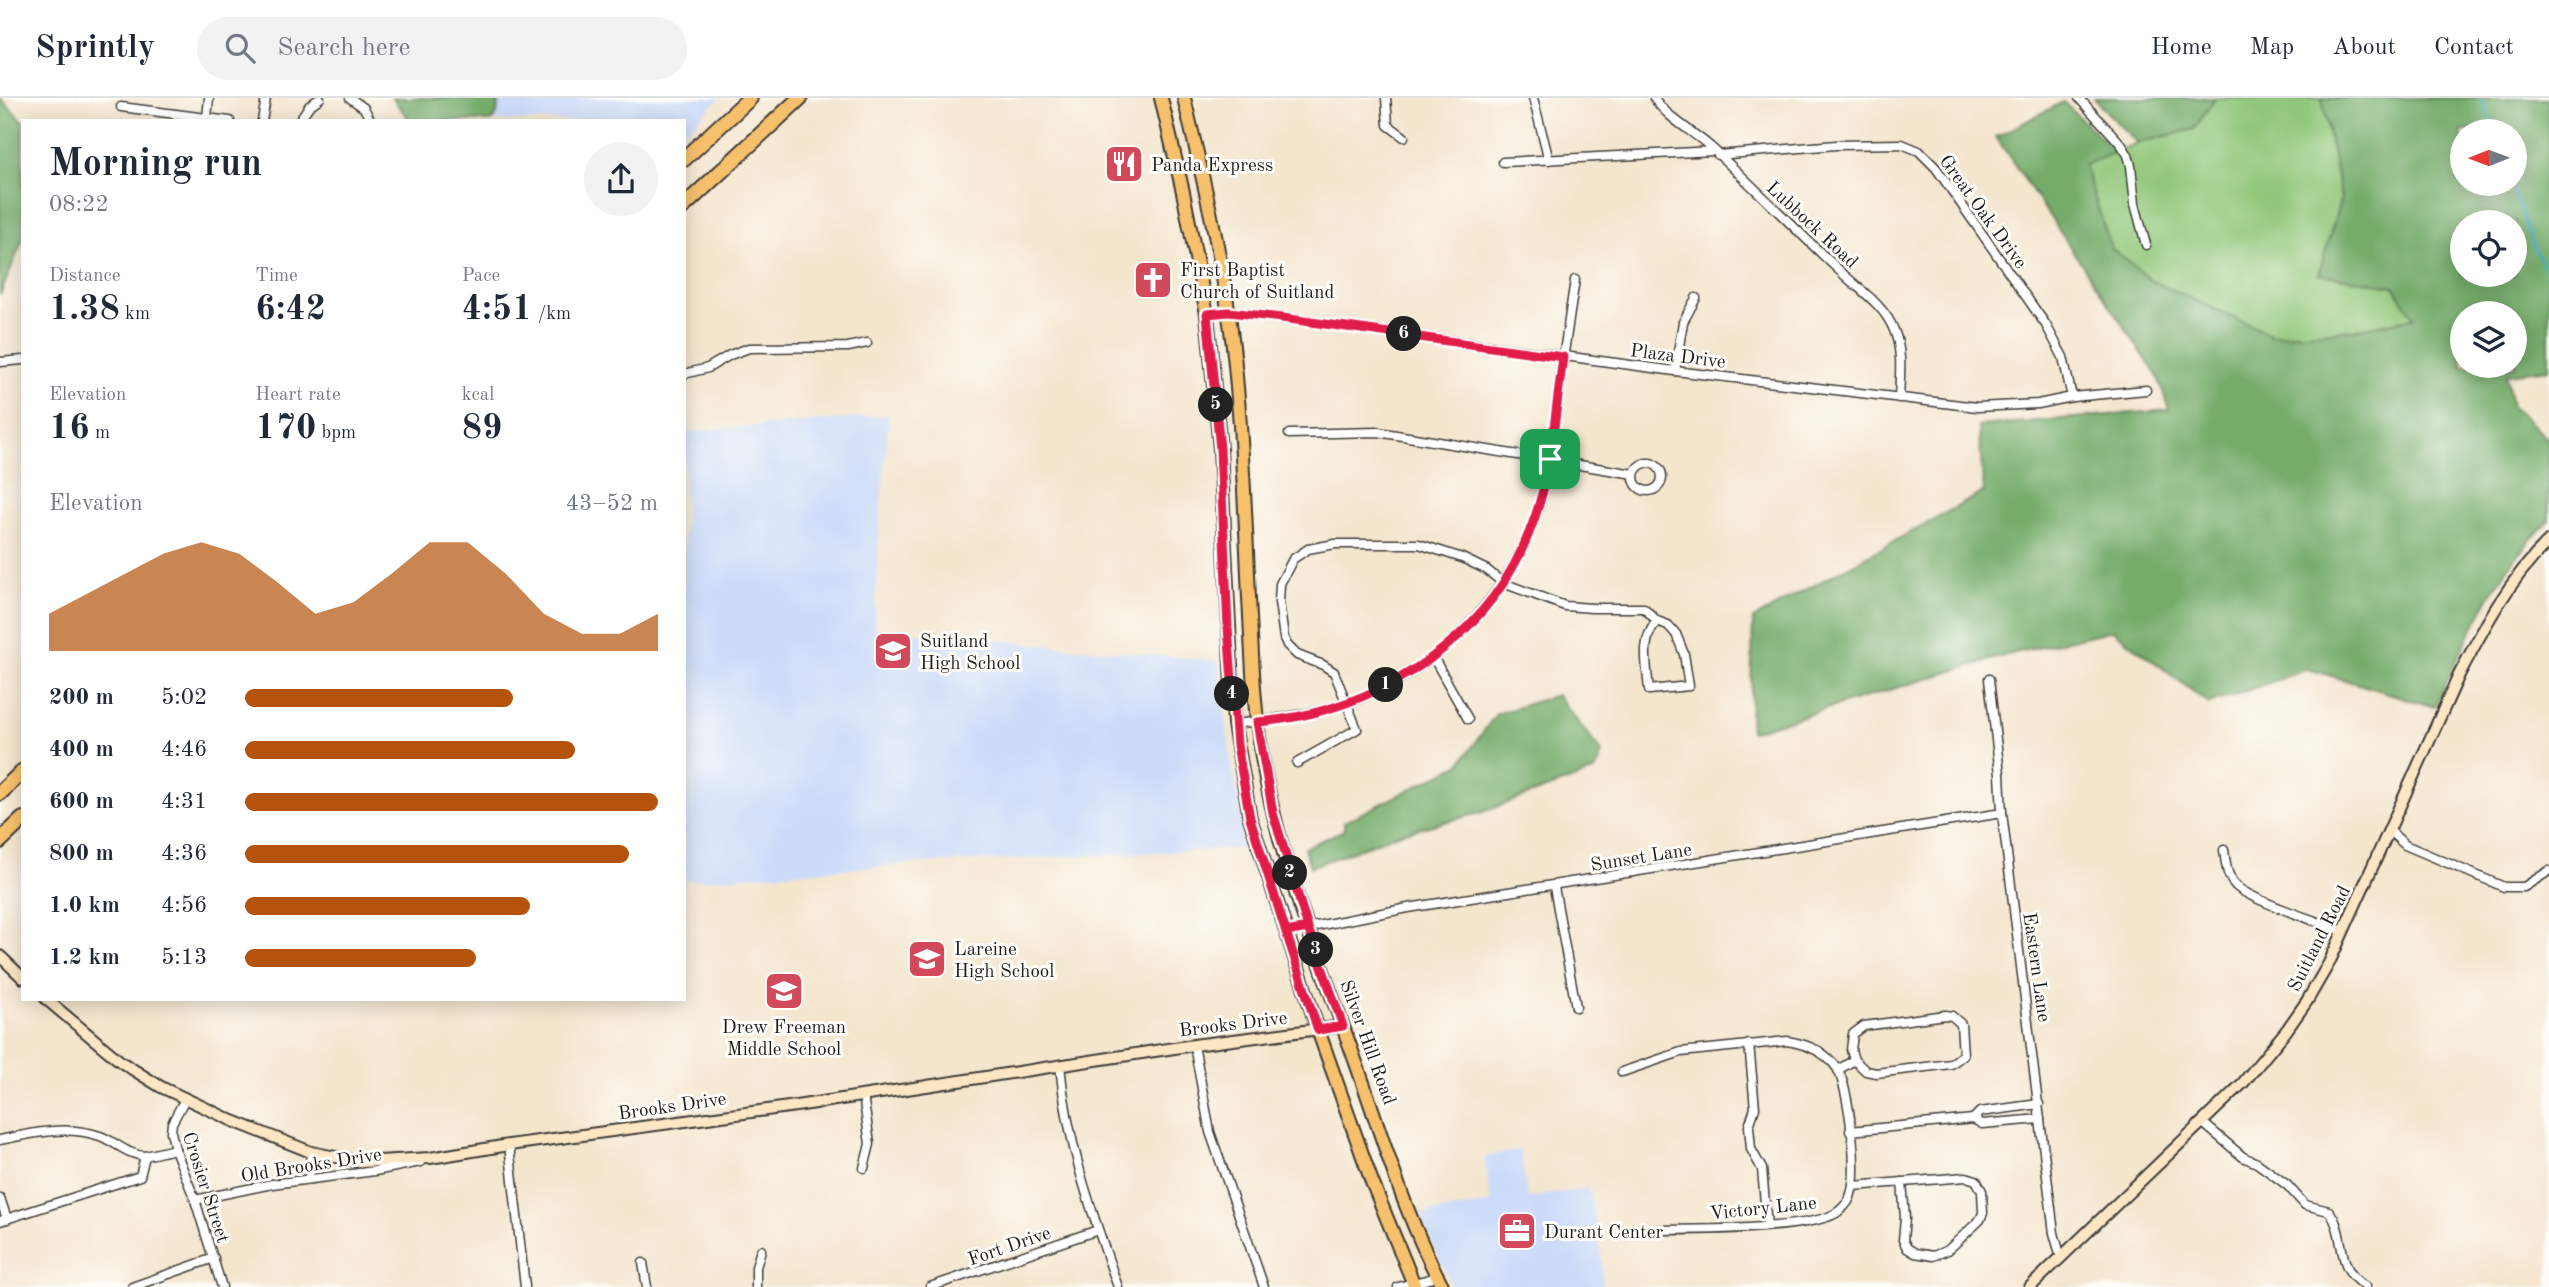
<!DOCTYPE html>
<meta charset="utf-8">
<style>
:root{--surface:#fff;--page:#f2f2f3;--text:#1f2937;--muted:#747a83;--line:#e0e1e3;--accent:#b45309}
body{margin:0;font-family:"Old Standard TT",serif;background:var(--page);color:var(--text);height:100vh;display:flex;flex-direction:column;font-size:26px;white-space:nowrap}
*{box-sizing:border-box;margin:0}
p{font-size:23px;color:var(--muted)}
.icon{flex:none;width:38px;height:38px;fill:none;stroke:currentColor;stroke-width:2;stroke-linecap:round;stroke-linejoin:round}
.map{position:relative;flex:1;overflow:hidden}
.panel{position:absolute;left:21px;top:21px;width:665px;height:882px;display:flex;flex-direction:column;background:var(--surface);border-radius:0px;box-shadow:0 4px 18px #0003}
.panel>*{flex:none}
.needle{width:46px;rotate:269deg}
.tools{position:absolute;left:2450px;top:21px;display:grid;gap:14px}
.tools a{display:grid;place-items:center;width:77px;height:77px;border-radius:50%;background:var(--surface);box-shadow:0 4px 18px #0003;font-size:35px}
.pin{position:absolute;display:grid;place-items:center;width:60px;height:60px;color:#fff;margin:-30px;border-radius:14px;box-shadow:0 4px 10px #0006}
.km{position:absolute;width:35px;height:35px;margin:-18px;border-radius:50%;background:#222;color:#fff;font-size:19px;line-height:35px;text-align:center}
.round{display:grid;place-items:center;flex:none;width:74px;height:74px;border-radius:37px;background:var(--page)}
.head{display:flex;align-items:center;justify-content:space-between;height:119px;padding:0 28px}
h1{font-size:38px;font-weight:600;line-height:52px}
.metrics{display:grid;grid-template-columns:repeat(3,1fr);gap:10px;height:119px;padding:7px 28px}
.metrics div{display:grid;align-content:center}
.metrics b{font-size:35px;font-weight:600}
.metrics small{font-size:19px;font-weight:400}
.metrics p{font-size:19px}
.chart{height:196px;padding:14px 28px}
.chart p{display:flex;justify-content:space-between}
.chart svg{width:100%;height:126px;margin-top:7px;fill:var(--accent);opacity:.7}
ul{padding:0 28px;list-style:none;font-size:23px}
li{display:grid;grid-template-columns:112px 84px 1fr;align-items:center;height:52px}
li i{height:18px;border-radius:9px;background:var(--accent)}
header{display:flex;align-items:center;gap:42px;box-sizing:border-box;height:98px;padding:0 35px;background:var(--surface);border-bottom:2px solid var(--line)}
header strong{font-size:33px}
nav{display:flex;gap:38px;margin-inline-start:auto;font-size:24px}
.search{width:490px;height:63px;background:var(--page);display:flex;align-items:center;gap:18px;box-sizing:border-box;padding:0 24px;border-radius:38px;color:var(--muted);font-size:26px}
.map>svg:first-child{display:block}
.built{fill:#ccdbf9}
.green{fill:#91c77a;stroke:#56724b;stroke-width:2}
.forest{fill:#74ac6a;stroke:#486443;stroke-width:2;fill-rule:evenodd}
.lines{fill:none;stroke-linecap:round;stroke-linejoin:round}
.stream{stroke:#41aac1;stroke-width:2.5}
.street-casing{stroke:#3c3a37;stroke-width:11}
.secondary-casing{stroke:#3c3a37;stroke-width:14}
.primary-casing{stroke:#3c3a37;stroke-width:16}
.highway-casing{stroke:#3c3a37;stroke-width:18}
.street{stroke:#fff;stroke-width:8}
.secondary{stroke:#fce6c4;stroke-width:10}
.primary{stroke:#f7c06c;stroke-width:12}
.highway{stroke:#f7c06c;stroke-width:14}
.route-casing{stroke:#fff;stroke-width:14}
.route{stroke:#e11d48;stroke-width:9}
.labels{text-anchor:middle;stroke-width:6;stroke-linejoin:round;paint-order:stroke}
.poi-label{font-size:19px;fill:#1c1c1c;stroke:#fdfcf7;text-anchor:start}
.street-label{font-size:19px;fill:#1c1c1c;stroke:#fdfcf7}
</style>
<header>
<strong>Sprintly</strong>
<div class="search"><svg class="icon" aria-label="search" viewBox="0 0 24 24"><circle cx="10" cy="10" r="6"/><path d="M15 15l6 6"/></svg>Search here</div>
<nav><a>Home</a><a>Map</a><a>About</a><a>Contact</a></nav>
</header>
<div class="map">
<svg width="2549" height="1189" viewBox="0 0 2549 1189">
<rect width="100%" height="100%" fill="#fdfcf7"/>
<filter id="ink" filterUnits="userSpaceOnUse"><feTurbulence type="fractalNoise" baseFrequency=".0143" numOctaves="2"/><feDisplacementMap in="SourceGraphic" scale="14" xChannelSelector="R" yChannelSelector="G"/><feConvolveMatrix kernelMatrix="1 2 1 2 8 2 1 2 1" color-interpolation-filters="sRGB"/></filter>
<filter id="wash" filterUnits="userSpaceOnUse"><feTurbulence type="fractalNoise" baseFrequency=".00686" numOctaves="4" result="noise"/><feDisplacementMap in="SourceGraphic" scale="28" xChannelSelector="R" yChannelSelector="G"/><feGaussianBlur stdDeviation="1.57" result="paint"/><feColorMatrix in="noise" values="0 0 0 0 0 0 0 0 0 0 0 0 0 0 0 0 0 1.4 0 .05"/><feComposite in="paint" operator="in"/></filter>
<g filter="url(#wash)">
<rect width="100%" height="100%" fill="#f4e5cd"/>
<g class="built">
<polygon points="499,0 720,0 684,35 684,23 491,23 497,16"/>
<polygon points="889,317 880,419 874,531 1219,563 1231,665 1248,750 912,766 684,783 684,334"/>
<polygon points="1520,1052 1528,1100 1589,1090 1602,1161 1603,1189 1452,1189 1420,1116 1491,1105 1484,1059"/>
</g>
<polygon class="green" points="2215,0 2322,0 2341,100 2319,175 2394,188 2414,220 2353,232 2272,237 2152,183 2111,150 2084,67 2137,45 2194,31"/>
<g class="forest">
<polygon points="0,0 23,23 23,141 0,197"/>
<polygon points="392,0 499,0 497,16 491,23 411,23"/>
<polygon points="2093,0 2215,0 2194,31 2137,45"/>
<path d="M2322 0H2549V271L2506 276 2512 308 2549 342V423C2495 473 2466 543 2435 609L2308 571 2209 606 2113 532 2006 557 1750 634 1753 521 1984 394 1978 328 2169 312 2158 279 1996 39 2063 4 2116 54 2084 67 2111 150 2152 183 2272 237 2353 232 2414 220 2394 188 2319 176 2341 100ZM2462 33H2515V86H2462ZM2462 124H2515V177H2462ZM2515 215V268H2462V215Z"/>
<polygon points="1557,597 1602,655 1595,673 1480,715 1401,735 1310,769 1304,750 1344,732 1344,724 1459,667 1496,616"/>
</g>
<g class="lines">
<g class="stream">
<polyline points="2481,0 2494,33"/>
<polyline points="2511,86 2531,143 2549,179"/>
</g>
</g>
</g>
<g filter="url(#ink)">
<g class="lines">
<g class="street-casing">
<g id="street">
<polyline points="350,0 364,10 371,23"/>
<polyline points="1386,0 1388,27 1404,39"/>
<polyline points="1533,0 1549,62"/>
<path d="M1654 0C1669 22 1695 34 1714 52 1757 92 1798 134 1841 174 1860 192 1884 207 1894 232 1903 254 1900 277 1899 300"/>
<polyline points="2079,0 2121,46 2128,57 2131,68 2135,106 2146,147"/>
<polyline points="121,9 230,23"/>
<polyline points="207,20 209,0"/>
<polyline points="262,23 266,0"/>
<polyline points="299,23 309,8 320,0"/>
<polyline points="1718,57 1836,47 1902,46 1919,53 1936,70 2046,227 2063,259 2072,299"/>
<polyline points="1503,64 1714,53"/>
<polyline points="1207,216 1229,214 1282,220 1675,273 1977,309 2038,306 2072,299 2146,292"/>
<polyline points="0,264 23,262"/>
<polyline points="1675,273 1683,224 1696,200"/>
<polyline points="684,276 708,270 730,257 749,250 848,249 867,245"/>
<polyline points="1289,336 1378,334 1634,376"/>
<circle cx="1648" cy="379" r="14"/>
<polyline points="1433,559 1468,621"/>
<polyline points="1989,581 2000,676 2002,715 2054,1135 2061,1160"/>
<path d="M1234 626C1271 622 1309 617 1344 606 1442 575 1521 487 1545 388 1552 358 1554 328 1558 298 1563 259 1569 221 1575 182"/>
<path d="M1297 665 1357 631 1334 574 1323 567 1297 557 1287 547 1284 540 1279 504 1280 486 1293 461 1308 451 1335 446H1419L1462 460 1487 472 1503 485 1565 508 1592 510H1644L1657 523 1668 527 1676 536 1684 556 1689 588 1649 592C1647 568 1640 542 1657 523"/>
<polyline points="2390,733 2405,747 2504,789 2524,789 2549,773"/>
<path d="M2224 752C2226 765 2226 778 2236 788 2252 803 2320 824 2343 833"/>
<polyline points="1554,789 1576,909"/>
<polyline points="1286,834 1408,810 2002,715"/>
<polyline points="1749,946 1755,1010 1749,1028 1751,1051 1762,1071 1767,1128"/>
<polyline points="1194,947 1210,1034 1264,1189"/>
<path d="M1060 967C1067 1046 1092 1115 1118 1189"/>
<polyline points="1838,972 1854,962 1866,973 1876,975 1951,966 1963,957 1961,926 1952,918 1945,917 1864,928 1853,936 1851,952 1854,962"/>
<path d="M1622 974 1681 954 1787 943C1806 946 1825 953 1837 970 1849 990 1859 1074 1851 1096 1850 1102 1844 1109 1839 1113 1817 1133 1683 1132 1649 1132"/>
<polyline points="863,997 870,1046 864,1070"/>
<polyline points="185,1001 172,1025 171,1034 175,1051 195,1102 222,1189"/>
<polyline points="1973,1021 1980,1014 2039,1006"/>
<path d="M2203 1025 2243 1059 2257 1065 2287 1087 2305 1107 2329 1113C2348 1138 2333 1170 2366 1189"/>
<polyline points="1850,1033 1973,1021 1982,1026 2040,1021"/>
<path d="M0 1042C32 1035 67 1027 100 1038 116 1044 127 1057 145 1058"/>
<polyline points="509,1047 525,1189"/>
<polyline points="309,1081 311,1054"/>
<polyline points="1853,1088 1966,1079 1976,1082 1982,1093 1983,1115 1980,1122 1948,1152 1933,1158 1915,1155 1907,1150 1903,1142 1905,1120 1902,1084"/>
<polyline points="0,1100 7,1121"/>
<polyline points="195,1102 272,1086 375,1073 420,1064"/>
<polyline points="0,1123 140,1078 145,1058 175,1051"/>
<polyline points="643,1165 647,1189"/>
<polyline points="132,1189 214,1160"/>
<polyline points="756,1189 756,1169 761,1152"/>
<polyline points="930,1189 1098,1132"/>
<polyline points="1398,1189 1437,1179"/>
</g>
</g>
<g class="secondary-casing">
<g id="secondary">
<polyline points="0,858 23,880"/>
<polyline points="46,901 121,964 161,989 233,1023 311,1054 361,1064 430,1060 509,1047 796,1008 1194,947 1343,928"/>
<path d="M2030 1189 2243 985 2286 933 2307 903 2329 865 2459 577C2484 529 2509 481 2549 443"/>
</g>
</g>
<g class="primary-casing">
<g id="primary">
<polyline points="1161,0 1183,94 1207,216 1220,351 1234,626 1250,720 1318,932 1372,1084 1415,1189"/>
<path d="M1184 0C1206 92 1228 184 1236 278 1243 352 1246 426 1249 500 1252 551 1253 602 1261 653 1278 761 1320 863 1356 965 1383 1040 1405 1119 1443 1189"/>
</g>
</g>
<g class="highway-casing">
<g id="highway">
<polyline points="684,61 750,0"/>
<polyline points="684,108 800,0"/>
<polyline points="0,695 23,673"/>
<polyline points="0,743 23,721"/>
</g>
</g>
<use href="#street" class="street"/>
<use href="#secondary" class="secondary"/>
<use href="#primary" class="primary"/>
<use href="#highway" class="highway"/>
</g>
</g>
<g class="lines" filter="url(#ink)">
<g class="route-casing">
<path id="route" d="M1550 361C1542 404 1528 447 1504 484 1450 566 1353 617 1257 624L1273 715 1308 830 1286 834 1318 932 1343 928 1308 830 1286 834 1250 720 1237 647 1228 530 1220 351 1207 216 1229 214 1282 220 1563 259 1550 361"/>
</g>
<use href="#route" class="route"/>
</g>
<defs>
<g id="restaurant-square" transform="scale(2.0125)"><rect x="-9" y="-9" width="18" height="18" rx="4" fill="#d1495b" stroke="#fdfcf7"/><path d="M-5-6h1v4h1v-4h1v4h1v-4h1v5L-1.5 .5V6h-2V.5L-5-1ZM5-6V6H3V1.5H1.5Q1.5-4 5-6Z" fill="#fff"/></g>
<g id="church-square" transform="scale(2.0125)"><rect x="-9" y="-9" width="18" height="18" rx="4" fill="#d1495b" stroke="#fdfcf7"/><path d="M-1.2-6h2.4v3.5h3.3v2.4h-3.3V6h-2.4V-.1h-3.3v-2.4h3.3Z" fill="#fff"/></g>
<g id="school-square" transform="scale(2.0125)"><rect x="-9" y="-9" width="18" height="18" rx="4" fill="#d1495b" stroke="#fdfcf7"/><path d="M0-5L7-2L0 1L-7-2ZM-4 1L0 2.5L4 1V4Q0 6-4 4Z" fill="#fff"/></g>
<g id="office-square" transform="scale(2.0125)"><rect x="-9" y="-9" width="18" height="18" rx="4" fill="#d1495b" stroke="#fdfcf7"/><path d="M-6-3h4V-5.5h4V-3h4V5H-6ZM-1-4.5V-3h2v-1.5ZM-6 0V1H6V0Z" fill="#fff"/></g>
</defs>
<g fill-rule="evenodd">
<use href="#restaurant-square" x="1124" y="66"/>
<use href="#church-square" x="1153" y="182"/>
<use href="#school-square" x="893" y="553"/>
<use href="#school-square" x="927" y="861"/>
<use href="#school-square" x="784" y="893"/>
<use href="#office-square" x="1517" y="1133"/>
</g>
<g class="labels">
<g class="poi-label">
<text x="1151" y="73">Panda Express</text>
<text x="1180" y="178">First Baptist<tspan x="1180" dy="22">Church of Suitland</tspan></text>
<text x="920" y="549">Suitland<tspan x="920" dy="22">High School</tspan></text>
<text x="954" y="857">Lareine<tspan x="954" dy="22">High School</tspan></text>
<text x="784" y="935" text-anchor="middle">Drew Freeman<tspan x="784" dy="22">Middle School</tspan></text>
<text x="1544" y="1140">Durant Center</text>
</g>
<g class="street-label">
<text transform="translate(1984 113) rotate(54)" y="7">Great Oak Drive</text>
<text transform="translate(1813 126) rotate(43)" y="7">Lubbock Road</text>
<text transform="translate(1678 257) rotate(7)" y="7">Plaza Drive</text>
<text transform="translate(1641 758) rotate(-9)" y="7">Sunset Lane</text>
<text transform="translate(2318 840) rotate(-63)" y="7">Suitland Road</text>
<text transform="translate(2038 869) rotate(82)" y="7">Eastern Lane</text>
<text transform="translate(1233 925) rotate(-7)" y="7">Brooks Drive</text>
<text transform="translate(1369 944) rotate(70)" y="7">Silver Hill Road</text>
<text transform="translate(672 1007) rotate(-8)" y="7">Brooks Drive</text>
<text transform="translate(311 1066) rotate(-9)" y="7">Old Brooks Drive</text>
<text transform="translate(207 1089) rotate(72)" y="7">Crosier Street</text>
<text transform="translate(1763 1109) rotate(-6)" y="7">Victory Lane</text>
<text transform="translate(1009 1147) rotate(-19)" y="7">Fort Drive</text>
</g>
</g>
</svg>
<div class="tools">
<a><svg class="needle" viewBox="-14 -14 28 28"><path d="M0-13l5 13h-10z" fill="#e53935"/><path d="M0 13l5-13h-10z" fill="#747a83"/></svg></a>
<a><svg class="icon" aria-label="locate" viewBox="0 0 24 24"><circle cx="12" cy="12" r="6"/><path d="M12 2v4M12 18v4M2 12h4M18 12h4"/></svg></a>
<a><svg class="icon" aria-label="layers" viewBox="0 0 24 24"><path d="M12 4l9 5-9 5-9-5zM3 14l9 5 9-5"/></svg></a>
</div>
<div class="pin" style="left:1550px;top:361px;background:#1e9e55"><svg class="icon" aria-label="arrive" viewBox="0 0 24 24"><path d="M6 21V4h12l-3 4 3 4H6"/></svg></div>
<b class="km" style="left:1386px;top:587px">1</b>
<b class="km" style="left:1290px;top:775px">2</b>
<b class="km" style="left:1316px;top:852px">3</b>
<b class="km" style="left:1232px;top:596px">4</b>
<b class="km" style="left:1216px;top:307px">5</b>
<b class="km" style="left:1404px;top:236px">6</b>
<section class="panel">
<div class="head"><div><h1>Morning run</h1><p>08:22</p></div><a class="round"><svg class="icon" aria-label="share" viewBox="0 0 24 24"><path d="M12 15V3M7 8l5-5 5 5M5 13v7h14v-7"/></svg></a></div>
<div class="metrics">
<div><p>Distance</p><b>1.38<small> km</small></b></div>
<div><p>Time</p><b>6:42</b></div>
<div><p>Pace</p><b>4:51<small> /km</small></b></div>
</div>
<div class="metrics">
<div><p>Elevation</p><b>16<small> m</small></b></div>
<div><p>Heart rate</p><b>170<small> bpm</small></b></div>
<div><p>kcal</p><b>89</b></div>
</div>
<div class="chart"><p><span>Elevation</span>43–52 m</p>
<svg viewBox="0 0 160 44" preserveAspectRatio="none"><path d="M0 44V31L10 24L20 17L30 10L40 6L50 10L60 20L70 31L80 27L90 17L100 6L110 6L120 17L130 31L140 38L150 38L160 31V44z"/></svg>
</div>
<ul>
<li><b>200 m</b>5:02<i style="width:65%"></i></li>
<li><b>400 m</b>4:46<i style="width:80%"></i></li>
<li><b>600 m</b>4:31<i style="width:100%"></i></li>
<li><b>800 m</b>4:36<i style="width:93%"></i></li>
<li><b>1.0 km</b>4:56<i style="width:69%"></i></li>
<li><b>1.2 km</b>5:13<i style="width:56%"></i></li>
</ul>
</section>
</div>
